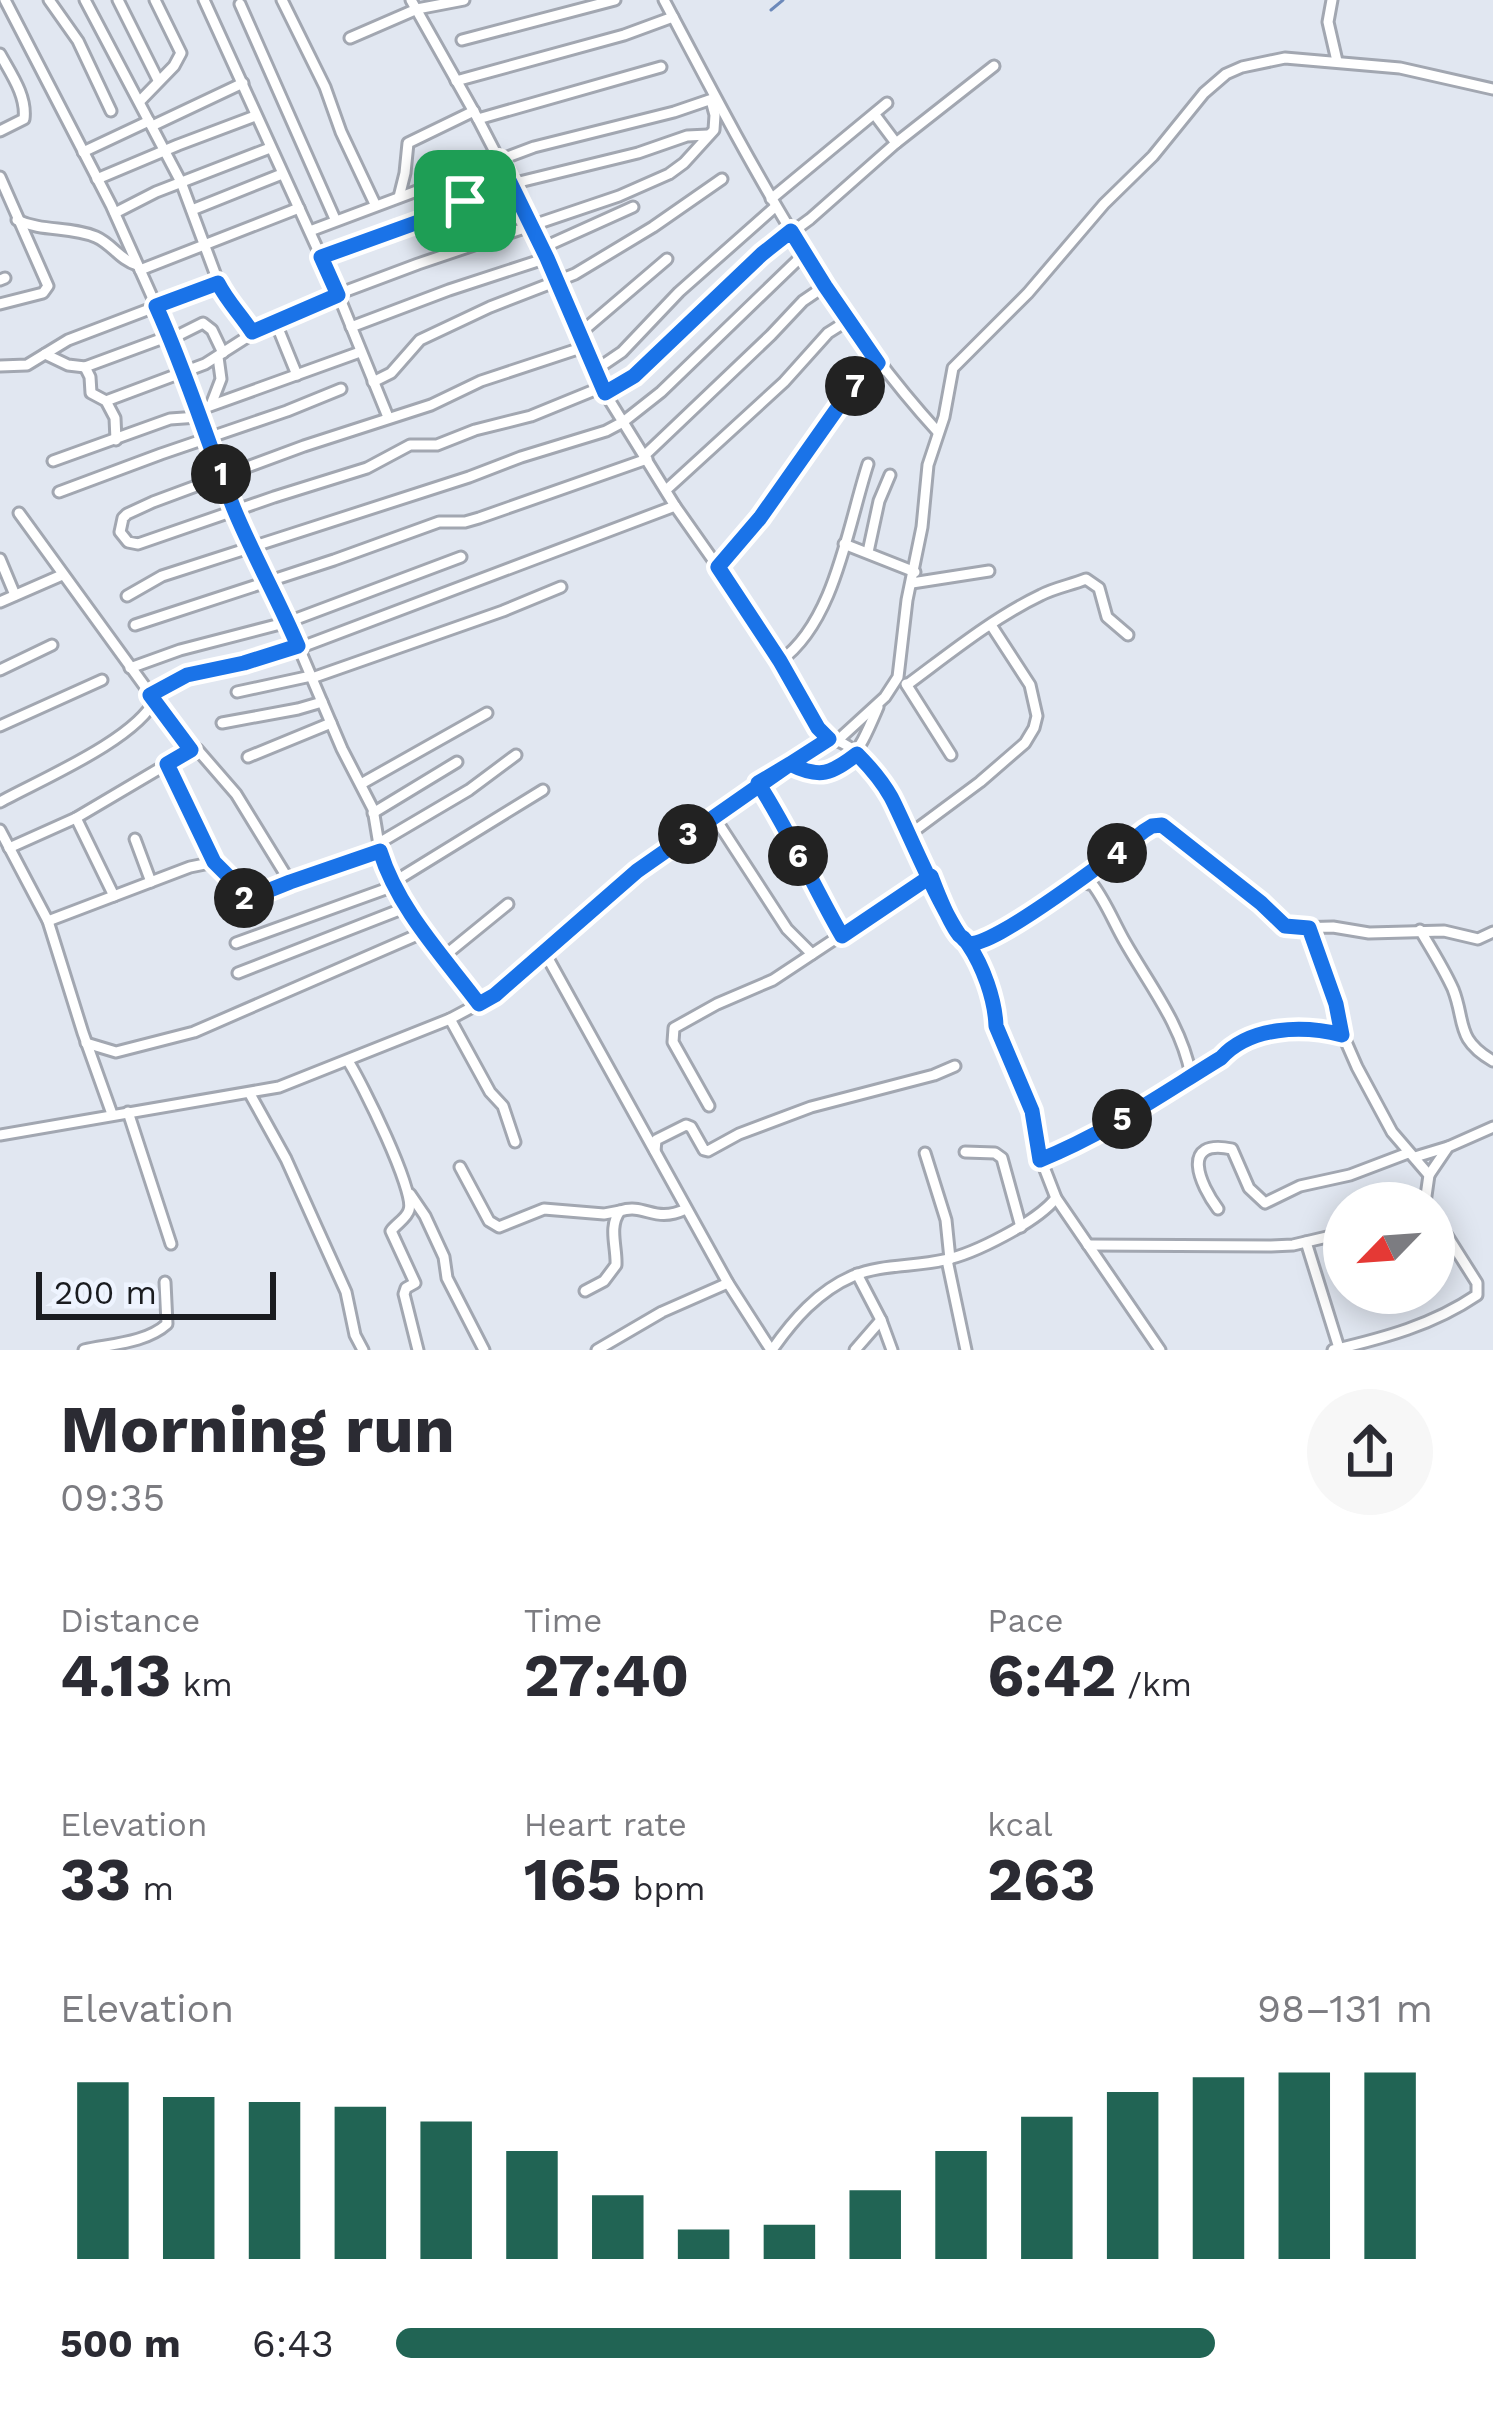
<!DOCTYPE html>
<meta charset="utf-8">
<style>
:root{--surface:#fff;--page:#f7f7f7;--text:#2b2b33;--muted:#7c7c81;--accent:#216454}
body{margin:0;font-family:"Work Sans",sans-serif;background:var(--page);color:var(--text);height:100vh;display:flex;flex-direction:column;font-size:45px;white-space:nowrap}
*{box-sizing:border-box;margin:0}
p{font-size:39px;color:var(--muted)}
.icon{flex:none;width:66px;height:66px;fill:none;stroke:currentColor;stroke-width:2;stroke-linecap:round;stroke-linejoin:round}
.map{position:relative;height:1350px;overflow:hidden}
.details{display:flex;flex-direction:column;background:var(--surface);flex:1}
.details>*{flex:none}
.needle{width:78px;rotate:245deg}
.fabs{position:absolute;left:1323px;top:1182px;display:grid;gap:24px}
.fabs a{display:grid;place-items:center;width:132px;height:132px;border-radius:50%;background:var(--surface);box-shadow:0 6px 30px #0003;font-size:60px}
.scale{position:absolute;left:36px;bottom:30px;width:240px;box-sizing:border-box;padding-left:12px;border:6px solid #1a1c20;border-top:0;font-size:33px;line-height:42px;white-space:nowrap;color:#1a1c20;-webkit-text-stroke:9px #eef4ff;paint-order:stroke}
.pin{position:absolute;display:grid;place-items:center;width:102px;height:102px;color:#fff;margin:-51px;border-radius:24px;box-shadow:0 6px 18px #0006}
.km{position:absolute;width:60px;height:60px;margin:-30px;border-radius:50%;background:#222;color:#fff;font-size:33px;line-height:60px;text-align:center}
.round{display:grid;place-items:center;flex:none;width:126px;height:126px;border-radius:63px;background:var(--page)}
.overview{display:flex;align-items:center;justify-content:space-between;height:204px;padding:0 60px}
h1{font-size:66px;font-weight:700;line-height:90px}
.metrics{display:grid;grid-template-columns:repeat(3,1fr);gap:18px;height:204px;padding:12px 60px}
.metrics div{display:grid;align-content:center}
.metrics b{font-size:60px;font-weight:700}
.metrics small{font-size:33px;font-weight:400}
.metrics p{font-size:33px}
.chart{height:336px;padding:24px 60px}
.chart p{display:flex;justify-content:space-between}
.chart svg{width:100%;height:216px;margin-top:12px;stroke:var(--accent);stroke-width:6}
ul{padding:0 60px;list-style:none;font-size:39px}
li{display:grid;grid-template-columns:192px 144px 1fr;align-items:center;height:90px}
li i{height:30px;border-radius:15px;background:var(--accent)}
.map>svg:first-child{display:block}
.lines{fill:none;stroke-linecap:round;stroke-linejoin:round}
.stream{stroke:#6c89ba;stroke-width:3}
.minor-casing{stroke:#a2a7b1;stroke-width:15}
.minor{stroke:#fff;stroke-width:9}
.route-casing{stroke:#fff;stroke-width:24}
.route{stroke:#1a73e8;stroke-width:15}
</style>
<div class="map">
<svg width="1493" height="1350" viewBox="0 0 1493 1350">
<rect width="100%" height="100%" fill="#e1e7f1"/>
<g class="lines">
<polyline class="stream" points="771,10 783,0"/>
<g class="minor-casing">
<g id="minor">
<polyline points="5,0 111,205 171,339 200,425 235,511 288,622 342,749 373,809 380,851 388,875 424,932 479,1004"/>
<polyline points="49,0 78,41 111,111"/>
<polyline points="85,0 181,182 222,292 252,332"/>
<polyline points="118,0 158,80"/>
<polyline points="204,0 338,294 388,417"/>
<polyline points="282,0 325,87 341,132 375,204"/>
<path d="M411 0 478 119 523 206 605 393 675 506 744 604 818 728 829 739C881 743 933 885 955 929 976 956 995 990 996 1026L1032 1111 1035 1144 1056 1198 1160 1350"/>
<path d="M664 0C744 151 822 305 938 432"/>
<polyline points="1332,0 1328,22 1337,61"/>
<polyline points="240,4 335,219"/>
<polyline points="350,38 417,9 464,0"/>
<polyline points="462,40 615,0"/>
<path d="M0 54C11 74 27 96 24 119L0 131"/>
<polyline points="456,81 624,35 673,17"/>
<polyline points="140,101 174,66 181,53 155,0"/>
<polyline points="875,115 896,143"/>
<polyline points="478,119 661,67"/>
<polyline points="152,126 243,83"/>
<polyline points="83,152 149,121"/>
<polyline points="0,177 48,286 43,293 0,304"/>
<polyline points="97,179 178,145 255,116"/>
<polyline points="511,184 638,153 687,136 708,135"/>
<polyline points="399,197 405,173 408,143 474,111"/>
<polyline points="771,199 887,103"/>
<polyline points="192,210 282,174"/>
<polyline points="115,213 156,192 270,148"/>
<path d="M17 220C43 232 70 226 96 237 112 244 120 260 137 265"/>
<polyline points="310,231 534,147 674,112 715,98"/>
<polyline points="542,248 633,207"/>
<polyline points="321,257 457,208 473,188 473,171"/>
<polyline points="140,270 299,208"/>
<polyline points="0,280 5,278"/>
<polyline points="275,321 297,375"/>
<polyline points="351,327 449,290 547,258"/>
<polyline points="578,335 667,259"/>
<polyline points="171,339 203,323 212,330 223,353"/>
<polyline points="584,347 481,381 431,405 304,446 153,502 127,514 123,518 120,532 128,542 138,544 274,497 367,468 410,445 437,445 475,430 531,416 602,387"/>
<polyline points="45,354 68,365 85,367 169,336"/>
<polyline points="0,366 27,365 68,340 218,283"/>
<polyline points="85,367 90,377 91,393 106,401 115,418 116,440"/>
<polyline points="594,371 622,352 679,292 775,207"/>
<polyline points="373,382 391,373 420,340 490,307 575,274 653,227 722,179"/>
<polyline points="605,393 633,376 762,254 810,219 896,143 994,66"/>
<polyline points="106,401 205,364 269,323 338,294 418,264 619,196 669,174 684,163 714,130 715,115 711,100"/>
<polyline points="211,405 221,379 218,357"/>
<polyline points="196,411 360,352"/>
<polyline points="644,456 771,335 803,301 825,286"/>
<polyline points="53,461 170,419 198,417"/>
<polyline points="666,490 784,382 828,333 847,321"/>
<polyline points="59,492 161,454 287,411 341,389"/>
<polyline points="19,513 191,750"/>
<polyline points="844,544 915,572"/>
<polyline points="868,552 879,501 890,475"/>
<polyline points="0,559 15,595"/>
<polyline points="719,567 761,517 839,406 878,363"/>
<polyline points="912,583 989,571"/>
<polyline points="127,596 162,576 469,477 521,457 606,431 623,422 661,392 805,253"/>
<polyline points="0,602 62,575"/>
<polyline points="135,625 334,560 439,522 465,522 479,518 647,459"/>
<polyline points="299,648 675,506"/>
<path d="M780 661C835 622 848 525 868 464"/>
<polyline points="130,668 180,650 288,622 461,557"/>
<polyline points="0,670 52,645"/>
<polyline points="312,678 503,611 561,587"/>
<polyline points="906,684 951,755"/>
<path d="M907 685C949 654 993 618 1041 595 1054 588 1071 585 1086 579L1099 588 1107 617 1128 635"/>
<polyline points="237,692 311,676"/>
<polyline points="150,695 187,675 244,663 298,646"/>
<polyline points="222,723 298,709 322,702"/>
<polyline points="0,726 102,680"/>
<polyline points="838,740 885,697 898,677 907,600 922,527 928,465 944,417 953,368 1028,293 1104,204 1153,156 1204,93 1226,74 1242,67 1285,58 1400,68 1493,89"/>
<polyline points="248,757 331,723"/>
<polyline points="167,764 215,862 233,881 243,898 251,898 290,882 380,851"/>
<path d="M790 764C844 791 860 749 878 707"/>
<polyline points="758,783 777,813 805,871 842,936"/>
<polyline points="361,784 487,713"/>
<path d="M0 802C40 780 137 739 155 699"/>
<polyline points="373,813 457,762"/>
<polyline points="713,815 787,929 812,954"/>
<polyline points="76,818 114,896"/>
<polyline points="0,830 48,921 83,1033 112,1114"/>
<polyline points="910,834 980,782 1025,743 1034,728 1037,716 1030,685 991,625"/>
<polyline points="135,839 151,882"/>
<polyline points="379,843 469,790 516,755"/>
<polyline points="9,848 76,818 191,750 197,749 236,794 290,882"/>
<path d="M1078 881 1093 885C1106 902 1114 923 1125 942 1150 986 1181 1024 1191 1075"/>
<polyline points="392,883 543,790"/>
<polyline points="48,921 190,867 215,862"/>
<polyline points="1309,928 1316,954 1336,1004 1343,1035 1357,1067 1392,1132 1429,1175 1425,1203"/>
<path d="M1420 930C1432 950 1444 969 1453 989 1466 1022 1455 1039 1493 1061"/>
<polyline points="236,943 394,886"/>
<polyline points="967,943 974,945 996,936 1068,885 1090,874 1157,824 1166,827 1261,903 1285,926 1294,928 1333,927 1369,933 1444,931 1478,939 1493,932"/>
<polyline points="545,953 728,1283 771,1350"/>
<polyline points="443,957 508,904"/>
<polyline points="238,973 407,907"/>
<polyline points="450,1019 490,1092 503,1106 515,1142"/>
<polyline points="86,1043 116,1052 194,1032 424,932"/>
<path d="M348 1061C361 1081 416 1192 409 1210 407 1218 396 1224 391 1231L415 1283 406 1288 404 1294 418 1350"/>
<polyline points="250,1094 286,1159 317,1228 346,1292 355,1335 363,1350"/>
<polyline points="709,1106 673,1042 674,1028 717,1004 773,980 930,876"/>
<polyline points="128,1112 171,1244"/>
<polyline points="0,1135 279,1087 450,1019 495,995 637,871 758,783 829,739"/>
<polyline points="655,1151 656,1140 686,1125 691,1127 704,1150 708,1151 739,1134 811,1107 934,1075 955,1066"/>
<polyline points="965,1152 995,1153 1002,1158 1021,1227"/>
<polyline points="925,1153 946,1220 950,1259"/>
<polyline points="1415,1157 1448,1147"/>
<path d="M1040 1160C1106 1134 1161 1094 1221 1058 1250 1026 1303 1024 1343 1035"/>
<polyline points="460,1167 489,1221 499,1227 544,1209 604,1214 620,1211"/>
<polyline points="1429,1175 1448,1147 1493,1127"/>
<polyline points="410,1194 425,1216 444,1257 447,1278 484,1350"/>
<path d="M1218 1209C1200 1185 1179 1138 1232 1149L1249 1188 1265 1203 1300 1186 1350 1175 1408 1153"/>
<polyline points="1306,1242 1339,1348"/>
<polyline points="1088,1245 1271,1246 1293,1245 1344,1233"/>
<polyline points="947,1260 966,1350"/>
<polyline points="857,1274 881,1320 892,1350"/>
<path d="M585 1291 604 1281 616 1265C617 1247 608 1227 620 1211 646 1203 654 1224 686 1209"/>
<path d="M84 1350C111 1344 146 1343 167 1324L165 1282"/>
<polyline points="597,1350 662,1312 728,1283"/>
<path d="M772 1350C793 1320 818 1291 853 1276 881 1264 914 1267 944 1260 974 1254 1037 1222 1056 1198"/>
<polyline points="855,1350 881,1320"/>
<path d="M1333 1350C1384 1338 1433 1325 1477 1295V1283L1434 1215"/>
</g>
</g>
<use href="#minor" class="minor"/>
</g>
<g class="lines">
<g class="route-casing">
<path id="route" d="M465 201 457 208 321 257 338 295 252 332C241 315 227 301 218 283L156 306C186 372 207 441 234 509 253 555 278 599 298 646L244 663 187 675 150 695 191 750 167 764 214 862 233 881 239 894 250 898 290 882 380 851C398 909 443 956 479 1004L495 995 637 871 790 764C820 779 831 774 857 754 870 767 882 781 891 797 904 821 951 936 968 943 988 952 1122 849 1144 831L1152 826 1162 825 1261 903 1285 926 1309 928 1336 1004 1342 1035C1303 1025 1250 1026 1221 1058 1162 1094 1105 1134 1040 1160L1032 1111 996 1026C995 999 983 966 968 944 958 930 965 944 955 929 945 913 938 894 931 876L842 936C813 886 790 832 758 783L790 764 829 739 818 728 780 661 718 567 760 518 839 406 878 363 825 286 791 231 762 254 634 376 605 393 547 258 499 160 473 171V188L465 201"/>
</g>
<use href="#route" class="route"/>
</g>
</svg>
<div class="fabs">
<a><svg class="needle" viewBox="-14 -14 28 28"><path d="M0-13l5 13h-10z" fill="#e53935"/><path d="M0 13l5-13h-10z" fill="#7c7c81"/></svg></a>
</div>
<div class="scale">200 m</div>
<div class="pin" style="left:465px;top:201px;background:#1e9e55"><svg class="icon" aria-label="arrive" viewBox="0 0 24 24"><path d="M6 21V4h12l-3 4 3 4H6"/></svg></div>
<b class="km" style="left:221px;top:474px">1</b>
<b class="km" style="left:244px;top:898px">2</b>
<b class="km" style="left:688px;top:834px">3</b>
<b class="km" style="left:1117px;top:853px">4</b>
<b class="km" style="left:1122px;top:1119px">5</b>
<b class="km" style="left:798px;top:856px">6</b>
<b class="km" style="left:855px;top:386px">7</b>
</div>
<section class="details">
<div class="overview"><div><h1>Morning run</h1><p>09:35</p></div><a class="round"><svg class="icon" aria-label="share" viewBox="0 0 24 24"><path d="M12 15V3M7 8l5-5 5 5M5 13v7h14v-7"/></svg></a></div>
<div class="metrics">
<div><p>Distance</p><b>4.13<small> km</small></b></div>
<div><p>Time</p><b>27:40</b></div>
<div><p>Pace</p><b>6:42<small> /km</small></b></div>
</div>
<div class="metrics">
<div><p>Elevation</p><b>33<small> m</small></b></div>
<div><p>Heart rate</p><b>165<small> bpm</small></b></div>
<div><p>kcal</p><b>263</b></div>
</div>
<div class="chart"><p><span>Elevation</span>98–131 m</p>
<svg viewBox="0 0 160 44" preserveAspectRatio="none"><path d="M5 44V8M15 44V11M25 44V12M35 44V13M45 44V16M55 44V22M65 44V31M75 44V38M85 44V37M95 44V30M105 44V22M115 44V15M125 44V10M135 44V7M145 44V6M155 44V6"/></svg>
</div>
<ul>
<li><b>500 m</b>6:43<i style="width:79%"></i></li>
</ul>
</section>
